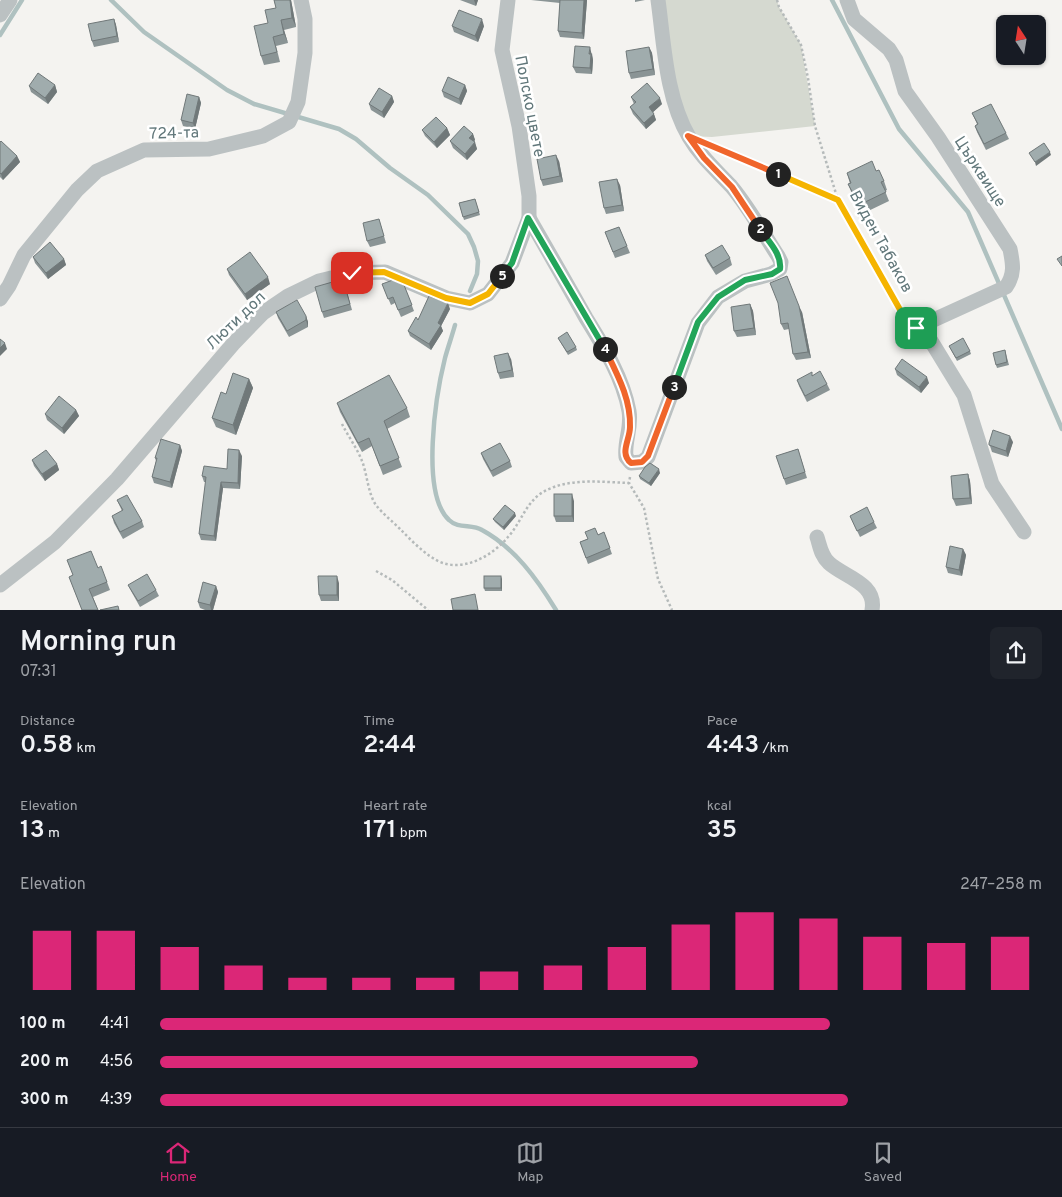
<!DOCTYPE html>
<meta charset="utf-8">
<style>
:root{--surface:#171b24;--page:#20242c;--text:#f1f3f6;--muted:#9ea1a6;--line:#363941;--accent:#db2777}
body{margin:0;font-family:Overpass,sans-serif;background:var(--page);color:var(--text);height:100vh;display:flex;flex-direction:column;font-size:19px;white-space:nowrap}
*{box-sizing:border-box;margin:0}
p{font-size:16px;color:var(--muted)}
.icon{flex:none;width:28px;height:28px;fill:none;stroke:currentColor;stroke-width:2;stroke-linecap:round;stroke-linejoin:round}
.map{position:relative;height:610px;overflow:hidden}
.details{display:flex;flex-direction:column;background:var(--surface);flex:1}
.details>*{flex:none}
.needle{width:32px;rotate:348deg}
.controls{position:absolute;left:996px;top:15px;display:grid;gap:10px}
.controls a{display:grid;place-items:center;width:50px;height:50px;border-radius:8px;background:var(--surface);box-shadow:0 1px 4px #0004;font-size:25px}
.pin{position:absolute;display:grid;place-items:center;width:42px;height:42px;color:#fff;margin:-21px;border-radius:10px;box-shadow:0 2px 8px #0006}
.km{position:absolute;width:25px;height:25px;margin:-12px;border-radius:50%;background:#222;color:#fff;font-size:14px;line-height:25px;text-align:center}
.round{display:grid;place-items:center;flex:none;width:52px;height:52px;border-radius:8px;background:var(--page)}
.overview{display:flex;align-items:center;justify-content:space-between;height:85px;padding:0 20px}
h1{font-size:28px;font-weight:600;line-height:38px}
.metrics{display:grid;grid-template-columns:repeat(3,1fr);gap:8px;height:85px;padding:5px 20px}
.metrics div{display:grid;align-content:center}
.metrics b{font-size:25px;font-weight:600}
.metrics small{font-size:14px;font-weight:400}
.metrics p{font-size:14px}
.chart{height:140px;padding:10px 20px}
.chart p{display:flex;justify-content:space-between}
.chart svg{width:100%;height:90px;margin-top:5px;stroke:var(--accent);stroke-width:6}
ul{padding:0 20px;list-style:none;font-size:16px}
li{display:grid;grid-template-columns:80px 60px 1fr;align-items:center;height:38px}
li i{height:12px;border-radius:6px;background:var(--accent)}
.tabs{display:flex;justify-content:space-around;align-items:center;height:70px;border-top:1px solid var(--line);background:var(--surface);font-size:14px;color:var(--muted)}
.tabs a{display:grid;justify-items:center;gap:2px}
.tabs .on{color:var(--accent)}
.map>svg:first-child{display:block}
.green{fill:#d5d9d0}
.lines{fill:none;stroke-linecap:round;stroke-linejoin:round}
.stream{stroke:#afc1c0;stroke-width:4.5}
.path{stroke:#b5baba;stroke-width:2.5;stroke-dasharray:2.5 2.5;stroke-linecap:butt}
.minor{stroke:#bbc1c2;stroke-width:15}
.wall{fill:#8a9495}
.shaded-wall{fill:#707879}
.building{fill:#a0acad;stroke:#707879}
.split-1-casing{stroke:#fff;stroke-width:10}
.split-2-casing{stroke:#fff;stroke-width:10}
.split-3-casing{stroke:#fff;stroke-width:10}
.split-4-casing{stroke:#fff;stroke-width:10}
.split-5-casing{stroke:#fff;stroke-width:10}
.split-6-casing{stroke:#fff;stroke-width:10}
.split-1{stroke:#f5b400;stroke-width:6}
.split-2{stroke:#f0652b;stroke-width:6}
.split-3{stroke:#22a559;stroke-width:6}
.split-4{stroke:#f0652b;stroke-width:6}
.split-5{stroke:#22a559;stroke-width:6}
.split-6{stroke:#f5b400;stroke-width:6}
.labels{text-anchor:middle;stroke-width:5;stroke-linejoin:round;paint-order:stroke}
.street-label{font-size:16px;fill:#61777a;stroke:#fff}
</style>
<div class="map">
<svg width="1062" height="610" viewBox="0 0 1062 610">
<rect width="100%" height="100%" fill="#f4f3f0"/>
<polygon class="green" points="658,0 777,0 779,7 801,45 815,126 712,137 688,136"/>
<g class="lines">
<g class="stream">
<polyline points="111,0 144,32 227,90 254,104 339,129 356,139 390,168 428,195 468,234 474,247 478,261 477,274 470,291"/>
<polyline points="832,0 899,129 968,212 1062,429"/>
<polyline points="0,35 22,0"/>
<path d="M455 325C452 336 448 347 445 358 436 394 420 493 449 520 458 529 472 524 482 530 515 548 537 579 556 610"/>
</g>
<g class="path">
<polyline points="777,0 779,7 801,45 808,78 815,126 838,200 905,319"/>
<polyline points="713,146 838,200"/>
<path d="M342 424C348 436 357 448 362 461 367 473 368 494 376 505 382 513 392 521 400 529 411 540 423 553 438 561 463 573 492 556 508 537 520 524 525 505 540 494 565 477 601 482 629 483"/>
<polyline points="630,477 629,483 644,508 658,579 672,610"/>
<polyline points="376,571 392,580 428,610"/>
</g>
<g class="minor">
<path d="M847 0 854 19 889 49 896 60 905 91 938 137 1010 249C1013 264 1015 274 1006 287L916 328"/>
<polyline points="0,15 10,0"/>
<path d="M529 218C548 251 567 284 586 318 604 347 623 378 629 411 632 428 624 441 626 457L631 463 642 462 648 457 698 323 718 297 745 281 771 274 780 269 781 262 778 256C763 233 748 206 731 186 716 170 700 156 689 137 666 98 664 44 658 0"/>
<polyline points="0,299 9,286 24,255 77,190 97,171 144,150 209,149 263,136 289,122 298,102 305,53 305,19 301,0"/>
<polyline points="916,328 931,341 964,395 992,484 1024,532"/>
<path d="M817 537C820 546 821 556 829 563 844 577 877 583 872 610"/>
<polyline points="0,585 55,542 117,479 233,344 263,313 288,296 319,281 352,273 385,272 446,298 470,303 488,294 512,263 529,218 529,196 519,126 502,50 508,0"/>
</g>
</g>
<g class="wall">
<polygon points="274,0 291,0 296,27 284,30 288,43 276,46 280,62 264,65 261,56 268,23 276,8"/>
<polygon points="460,0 478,0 476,6"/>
<polygon points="531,0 587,0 584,39 560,37 558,31 560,3"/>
<polygon points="635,0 645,0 635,2"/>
<polygon points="114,19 116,25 119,42 94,47 92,41"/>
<polygon points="452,26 484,26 478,42 454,32"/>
<polygon points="649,47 652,53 655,75 631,79 629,73"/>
<polygon points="592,53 593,60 592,74 576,73 573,67"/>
<polygon points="55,85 57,92 48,104 31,92 29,86"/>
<polygon points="465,85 467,91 461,105 444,97 442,91"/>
<polygon points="392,96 394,102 384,118 371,110 369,104"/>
<polygon points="199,97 201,103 195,129 183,126 181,120"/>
<polygon points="631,97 662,104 653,112 656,120 646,129 633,114 630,107 634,104"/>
<polygon points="972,113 1006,133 1009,139 986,150 977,132 975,126 977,124"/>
<polygon points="447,128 450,135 437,148 425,136 422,130"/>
<polygon points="473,134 475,140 474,141 477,149 467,160 453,148 450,141"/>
<polygon points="0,142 17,156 20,162 3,180 0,177"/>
<polygon points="559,161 563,182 543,186 541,180"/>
<polygon points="876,171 884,181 887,190 885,191 889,201 864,213 860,203 857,204 852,194 848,184 850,184 847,173"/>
<polygon points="620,185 624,211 606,214 604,208"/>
<polygon points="475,199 480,215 464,220 459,203"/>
<polygon points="379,219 386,243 370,247 367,241"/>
<polygon points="619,227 630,253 615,258 605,232"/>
<polygon points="705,255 730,258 732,265 716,275 707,261"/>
<polygon points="33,257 64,259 66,265 48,279 35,263"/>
<polygon points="227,269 270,284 247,300 229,275"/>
<polygon points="382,284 404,285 414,311 401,317 395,303 391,305"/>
<polygon points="345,285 352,310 324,318 322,312"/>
<polygon points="750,304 753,311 756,335 737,337 734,331"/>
<polygon points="450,309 441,326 443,331 431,350 410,336 408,331 418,320"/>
<polygon points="276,312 306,316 308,322 308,327 289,337 278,318"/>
<polygon points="802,312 811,358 796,360 793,354 789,329 784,330 781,324"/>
<polygon points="558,338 576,347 577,350 568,355"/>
<polygon points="949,346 970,351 971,354 957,361"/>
<polygon points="1005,350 1009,365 997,368 996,365"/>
<polygon points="511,359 514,377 500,379 498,373"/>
<polygon points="895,369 929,383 921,393 897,375"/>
<polygon points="813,375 827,384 830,390 807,402 799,386 797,380"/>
<polygon points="249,379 253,388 236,435 216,427 212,418 226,394"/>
<polygon points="337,403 407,408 410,417 387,429 402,467 383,475 372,446 362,452 340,412"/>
<polygon points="76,410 79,416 64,434 47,420 45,414"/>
<polygon points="1013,442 1008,457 992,452 989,443"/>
<polygon points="180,445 182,451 172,488 154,483 152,477 156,461 155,458"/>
<polygon points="798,449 807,478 786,485 776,456"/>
<polygon points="481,453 510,461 512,467 493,477 483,459"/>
<polygon points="242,456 240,489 223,488 216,541 201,540 199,534 206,482 204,482 202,476 227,469"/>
<polygon points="32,460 57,464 59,470 45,481 34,466"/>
<polygon points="660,473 651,486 640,479 639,476"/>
<polygon points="968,474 970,481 972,504 956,506 953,499"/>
<polygon points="117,500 142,521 144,527 123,539 114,523 112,516 122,511"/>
<polygon points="574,501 574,522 556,522 554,516"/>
<polygon points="516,516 504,530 495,522 493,519"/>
<polygon points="850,516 874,522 877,528 860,537"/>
<polygon points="604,532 612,554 588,564 580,542"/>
<polygon points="963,549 966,555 962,576 948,573 946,567"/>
<polygon points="67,560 98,568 107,582 110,590 93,597 98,610 82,610 69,577 73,575"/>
<polygon points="502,579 502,591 485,591 484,588"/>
<polygon points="339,583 339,601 321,601 319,595"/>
<polygon points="128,585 156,590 159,596 140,607 131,591"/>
<polygon points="216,586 218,592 213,610 205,610 200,608 198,602"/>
</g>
<g class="shaded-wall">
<polygon points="290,0 291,0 296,27 292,18"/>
<polygon points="474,0 478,0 476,6"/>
<polygon points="584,0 587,0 584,39 582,33"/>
<polygon points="114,19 116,25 119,42 117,36"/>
<polygon points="482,19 484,26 478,42 475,36"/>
<polygon points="281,20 284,30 288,43 284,34"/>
<polygon points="590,47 593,60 592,74 590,68 589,54"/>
<polygon points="649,47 652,53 655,75 653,69"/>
<polygon points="55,85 57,92 48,104 45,98"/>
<polygon points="465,85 467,91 461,105 459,99"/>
<polygon points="392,96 394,102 384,118 382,112"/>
<polygon points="199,97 201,103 195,129 193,123"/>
<polygon points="660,98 662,104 651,114 649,107"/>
<polygon points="654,114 656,120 646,129 644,123"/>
<polygon points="447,128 450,135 437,148 434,142"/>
<polygon points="473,134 475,140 472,144 469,138"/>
<polygon points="475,142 477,149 467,160 465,154"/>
<polygon points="1050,152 1051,155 1036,166 1035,162"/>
<polygon points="556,155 559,161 563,182 560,176"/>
<polygon points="17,156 20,162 3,180 1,174"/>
<polygon points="617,179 620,185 624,211 622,205"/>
<polygon points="64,259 66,265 48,279 46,273"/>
<polygon points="268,277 270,284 247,300 245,294"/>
<polygon points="448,303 450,309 441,326 443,331 431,350 429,344 438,323"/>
<polygon points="750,304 753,311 756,335 754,328"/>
<polygon points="799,306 802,312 811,358 808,352"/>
<polygon points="306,316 308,322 308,327 306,320"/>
<polygon points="5,343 7,349 0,356 0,348"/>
<polygon points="508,353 511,359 514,377 512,370"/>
<polygon points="927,377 929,383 921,393 919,387"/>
<polygon points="249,379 253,388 236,435 233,425"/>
<polygon points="76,410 79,416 64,434 62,428"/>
<polygon points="1010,436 1013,442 1008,457 1006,451"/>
<polygon points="180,445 182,451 172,488 170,482"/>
<polygon points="239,450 242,456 240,489 238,483"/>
<polygon points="57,464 59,470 45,481 42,474"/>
<polygon points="659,469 660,473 651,486 649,483"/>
<polygon points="968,474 970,481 972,504 970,498"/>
<polygon points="221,482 223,488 216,541 214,536"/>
<polygon points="572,494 574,501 574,522 572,516"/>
<polygon points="515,513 516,516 504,530 503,527"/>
<polygon points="963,549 966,555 962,576 959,570"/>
<polygon points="337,576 339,583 339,601 337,595"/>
<polygon points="501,576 502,579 502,591 501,588"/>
<polygon points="216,586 218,592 213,610 211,610 210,605"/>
</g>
<g class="building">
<polygon points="274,0 290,0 292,18 281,20 284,34 273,37 277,52 261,56 254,26 268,23 265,10 276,8"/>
<polygon points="560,0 584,0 582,33 558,31"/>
<polygon points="459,10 482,19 475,36 452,26"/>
<polygon points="114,19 117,36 92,41 88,24"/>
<polygon points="575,46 590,47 589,54 591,54 590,68 573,67"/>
<polygon points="649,47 653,69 629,73 626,51"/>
<polygon points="38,73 55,85 45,98 29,86"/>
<polygon points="448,77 465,85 459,99 442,91"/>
<polygon points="647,83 660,98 649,107 654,114 644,123 630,107 636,102 631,97"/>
<polygon points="379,88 392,96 382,112 369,104"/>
<polygon points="187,94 199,97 193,123 181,120"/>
<polygon points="991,104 1006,133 984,144 975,126 978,124 972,113"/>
<polygon points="436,117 447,128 434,142 422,130"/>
<polygon points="464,126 473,134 469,138 475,142 465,154 450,141"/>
<polygon points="1,141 17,156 1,174 0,173 0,142"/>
<polygon points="1044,143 1050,152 1035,162 1029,153"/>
<polygon points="556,155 560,176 541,180 537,159"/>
<polygon points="872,161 876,171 879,170 884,181 881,182 886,192 861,204 856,194 854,195 848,184 851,183 847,173"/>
<polygon points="617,179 622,205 604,208 599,182"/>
<polygon points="475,199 479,212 463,217 459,203"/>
<polygon points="379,219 384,236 367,241 363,223"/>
<polygon points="619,227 627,246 613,252 605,232"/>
<polygon points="50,242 64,259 46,273 33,257"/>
<polygon points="722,245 730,258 713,268 705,255"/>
<polygon points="250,252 268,277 245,294 227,269"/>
<polygon points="1062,256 1062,266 1057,259"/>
<polygon points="787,276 799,306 808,352 793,354 788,323 781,324 778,303 770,283"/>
<polygon points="343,279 350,304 322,312 315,287"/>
<polygon points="393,280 404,285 412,305 398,310 393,297 388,299 382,284"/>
<polygon points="429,296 448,303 438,323 441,325 429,344 408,331 416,317 418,320"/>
<polygon points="297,300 306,316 306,320 287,331 276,312"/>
<polygon points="750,304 754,328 734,331 731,307"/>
<polygon points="567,332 576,347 567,352 558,338"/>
<polygon points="963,338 970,351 956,358 949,346"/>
<polygon points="0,339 5,343 0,348"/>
<polygon points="1005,350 1007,362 996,365 993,353"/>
<polygon points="508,353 512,370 498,373 494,356"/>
<polygon points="902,359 927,377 919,387 895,369"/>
<polygon points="820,371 827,384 805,396 797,380 812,372 812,376"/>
<polygon points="233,373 249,379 233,425 212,418 221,392 226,394"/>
<polygon points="389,375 407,408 384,421 399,458 380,466 369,438 358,443 337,403"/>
<polygon points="59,396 76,410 62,428 45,414"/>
<polygon points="993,430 1010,436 1006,451 989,445 989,443"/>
<polygon points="161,439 180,445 170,482 152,477 157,458 155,458"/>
<polygon points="500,443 510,461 491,471 481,453"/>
<polygon points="228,449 239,450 238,483 221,482 214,536 199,534 206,477 202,476 204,466 227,469"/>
<polygon points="798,449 805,472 784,479 776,456"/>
<polygon points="46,450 57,464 42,474 32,460"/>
<polygon points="650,463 659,469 649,483 639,476 645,467"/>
<polygon points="968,474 970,498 953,499 951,476"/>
<rect x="554" y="494" width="18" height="22"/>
<polygon points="127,495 142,521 120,532 112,516 123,510 117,500"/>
<polygon points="505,505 515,513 503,527 493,519"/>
<polygon points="867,507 874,522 857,531 850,516"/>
<polygon points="595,528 598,535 604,532 610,548 586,558 580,542 588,539 585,532"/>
<polygon points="950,546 963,549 959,570 946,567"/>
<polygon points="91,551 98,568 101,566 107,582 89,589 98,610 82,610 69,577 73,575 67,560"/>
<polygon points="147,574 156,590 138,601 128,585"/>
<polygon points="318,576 337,576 337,595 319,595"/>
<rect x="484" y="576" width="17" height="12"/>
<polygon points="203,582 216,586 210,605 198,602"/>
<polygon points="475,594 478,610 453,610 451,599"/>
<polygon points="118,606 119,610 100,610"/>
</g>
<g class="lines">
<g class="split-1-casing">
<polyline id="split-1" points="778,174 838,200 907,322 916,328"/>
</g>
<g class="split-2-casing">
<polyline id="split-2" points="760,229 732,187 704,158 688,136 778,174"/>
</g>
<g class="split-3-casing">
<path id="split-3" d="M674 387 698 322 718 297 745 280 772 274 780 269C782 254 768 241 760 229"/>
</g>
<g class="split-4-casing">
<path id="split-4" d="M605 349C617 374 631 399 630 427 630 440 619 453 631 463L642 462 648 456 674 387"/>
</g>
<g class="split-5-casing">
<polyline id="split-5" points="502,276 512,263 528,218 605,349"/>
</g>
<g class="split-6-casing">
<polyline id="split-6" points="352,273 384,272 446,298 470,303 488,294 502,276"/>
</g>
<use href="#split-1" class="split-1"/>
<use href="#split-2" class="split-2"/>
<use href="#split-3" class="split-3"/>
<use href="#split-4" class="split-4"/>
<use href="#split-5" class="split-5"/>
<use href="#split-6" class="split-6"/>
</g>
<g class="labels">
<g class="street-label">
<text transform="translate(531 106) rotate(79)" y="6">Полско цвете</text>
<text transform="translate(174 132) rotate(-2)" y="6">724-та</text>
<text transform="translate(981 171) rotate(57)" y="6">Църквище</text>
<text transform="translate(882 241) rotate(61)" y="6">Виден Табаков</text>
<text transform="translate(235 320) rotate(-44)" y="6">Люти дол</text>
</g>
</g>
</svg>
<div class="controls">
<a><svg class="needle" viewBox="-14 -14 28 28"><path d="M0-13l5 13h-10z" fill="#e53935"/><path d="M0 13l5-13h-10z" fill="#9ea1a6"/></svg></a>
</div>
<div class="pin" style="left:916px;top:328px;background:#1e9e55"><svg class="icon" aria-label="arrive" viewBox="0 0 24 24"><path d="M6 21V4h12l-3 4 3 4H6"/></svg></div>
<div class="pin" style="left:352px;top:273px;background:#d93025"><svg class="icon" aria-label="check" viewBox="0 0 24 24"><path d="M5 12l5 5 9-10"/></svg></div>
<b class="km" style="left:778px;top:174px">1</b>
<b class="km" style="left:760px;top:229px">2</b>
<b class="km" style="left:674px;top:387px">3</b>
<b class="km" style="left:605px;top:349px">4</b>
<b class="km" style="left:502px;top:276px">5</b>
</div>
<section class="details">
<div class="overview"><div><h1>Morning run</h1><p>07:31</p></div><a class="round"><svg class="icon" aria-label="share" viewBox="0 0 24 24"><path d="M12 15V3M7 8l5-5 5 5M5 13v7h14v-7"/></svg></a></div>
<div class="metrics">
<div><p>Distance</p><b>0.58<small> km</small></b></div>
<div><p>Time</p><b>2:44</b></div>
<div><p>Pace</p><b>4:43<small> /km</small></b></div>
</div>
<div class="metrics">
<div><p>Elevation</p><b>13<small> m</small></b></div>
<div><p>Heart rate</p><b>171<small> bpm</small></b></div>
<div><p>kcal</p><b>35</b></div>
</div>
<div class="chart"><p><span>Elevation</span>247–258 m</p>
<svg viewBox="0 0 160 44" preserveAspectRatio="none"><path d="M5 44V15M15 44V15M25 44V23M35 44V32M45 44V38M55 44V38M65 44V38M75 44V35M85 44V32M95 44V23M105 44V12M115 44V6M125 44V9M135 44V18M145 44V21M155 44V18"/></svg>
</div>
<ul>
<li><b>100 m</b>4:41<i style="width:76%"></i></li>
<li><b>200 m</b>4:56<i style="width:61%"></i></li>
<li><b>300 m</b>4:39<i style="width:78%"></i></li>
</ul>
</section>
<nav class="tabs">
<a class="on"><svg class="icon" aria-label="home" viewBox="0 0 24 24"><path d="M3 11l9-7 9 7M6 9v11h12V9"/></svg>Home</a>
<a><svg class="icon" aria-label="map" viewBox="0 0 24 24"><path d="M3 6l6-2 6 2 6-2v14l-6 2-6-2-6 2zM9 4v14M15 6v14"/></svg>Map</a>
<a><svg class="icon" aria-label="saved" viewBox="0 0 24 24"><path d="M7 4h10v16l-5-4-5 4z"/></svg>Saved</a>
</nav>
